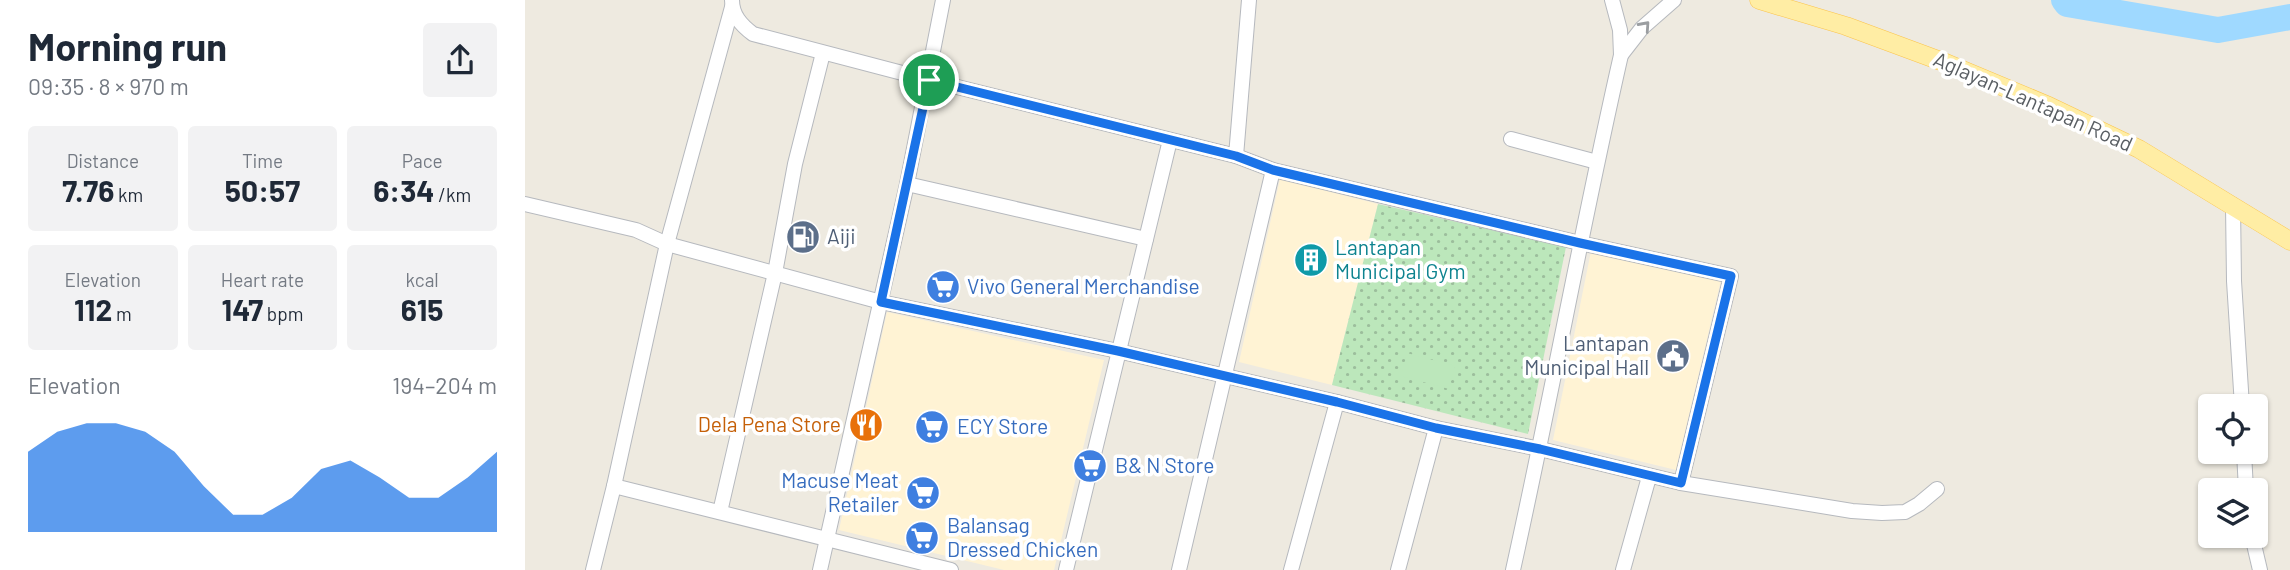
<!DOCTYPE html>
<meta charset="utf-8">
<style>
:root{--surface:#fff;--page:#f2f2f3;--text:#1f2937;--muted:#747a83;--accent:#1a73e8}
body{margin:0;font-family:Barlow,sans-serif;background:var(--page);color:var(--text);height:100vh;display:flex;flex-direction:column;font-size:26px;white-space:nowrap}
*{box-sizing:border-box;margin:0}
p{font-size:23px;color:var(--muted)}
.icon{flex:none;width:38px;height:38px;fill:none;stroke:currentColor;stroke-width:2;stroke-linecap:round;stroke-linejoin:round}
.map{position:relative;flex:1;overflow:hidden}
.panel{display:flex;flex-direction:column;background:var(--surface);width:525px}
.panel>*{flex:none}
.controls{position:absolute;left:1673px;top:394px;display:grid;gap:14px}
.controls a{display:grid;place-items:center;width:70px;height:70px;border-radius:7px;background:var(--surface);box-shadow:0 2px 5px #0004;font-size:35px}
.pin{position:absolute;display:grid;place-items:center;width:60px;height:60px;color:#fff;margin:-30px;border:4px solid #fff;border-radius:50%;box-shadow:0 2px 7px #0007}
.round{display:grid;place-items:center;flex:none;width:74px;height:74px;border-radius:7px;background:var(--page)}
.headline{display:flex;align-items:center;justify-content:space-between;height:119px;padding:0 28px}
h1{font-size:38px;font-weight:700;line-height:52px}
.metrics{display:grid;grid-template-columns:repeat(3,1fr);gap:10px;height:119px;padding:7px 28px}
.metrics div{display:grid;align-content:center;border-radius:7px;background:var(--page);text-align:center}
.metrics b{font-size:30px;font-weight:700}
.metrics small{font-size:19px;font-weight:400}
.metrics p{font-size:19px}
.chart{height:196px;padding:14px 28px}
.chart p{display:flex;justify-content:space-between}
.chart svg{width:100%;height:126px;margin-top:7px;fill:var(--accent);opacity:.7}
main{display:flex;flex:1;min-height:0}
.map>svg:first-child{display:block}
.commercial{fill:#fff3d4}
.grass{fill:url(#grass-dots)}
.pitch{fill:#bce7bb}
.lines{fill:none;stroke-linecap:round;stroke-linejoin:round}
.river{stroke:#9fd9ff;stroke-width:26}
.minor-casing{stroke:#b6b9be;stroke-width:16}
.major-casing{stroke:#fbc44c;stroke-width:19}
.minor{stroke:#fff;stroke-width:14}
.major{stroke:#ffeda4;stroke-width:18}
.oneway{stroke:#9b9ea1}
.route-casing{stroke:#fff;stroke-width:14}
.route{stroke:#1a73e8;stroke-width:9}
.labels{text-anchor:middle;stroke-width:7;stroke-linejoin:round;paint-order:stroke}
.street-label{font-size:21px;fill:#595e63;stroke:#fff}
.service-label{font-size:21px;fill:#4e5e75;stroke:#fff;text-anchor:start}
.culture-label{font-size:21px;fill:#0d838f;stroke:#fff;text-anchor:start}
.shop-label{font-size:21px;fill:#366cbe;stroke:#fff;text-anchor:start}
.food-label{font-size:21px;fill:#c56008;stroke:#fff;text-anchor:end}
</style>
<main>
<section class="panel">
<div class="headline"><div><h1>Morning run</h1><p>09:35 · 8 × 970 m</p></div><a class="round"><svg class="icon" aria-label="share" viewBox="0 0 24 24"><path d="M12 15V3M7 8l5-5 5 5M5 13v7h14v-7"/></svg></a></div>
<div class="metrics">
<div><p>Distance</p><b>7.76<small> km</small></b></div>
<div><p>Time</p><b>50:57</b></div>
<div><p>Pace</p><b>6:34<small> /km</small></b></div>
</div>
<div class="metrics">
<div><p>Elevation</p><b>112<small> m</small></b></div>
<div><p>Heart rate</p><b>147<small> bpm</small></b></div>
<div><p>kcal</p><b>615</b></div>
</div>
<div class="chart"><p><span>Elevation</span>194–204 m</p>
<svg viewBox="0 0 160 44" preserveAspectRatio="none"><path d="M0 44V16L10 9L20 6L30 6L40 9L50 16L60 28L70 38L80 38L90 32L100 22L110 19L120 25L130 32L140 32L150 25L160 16V44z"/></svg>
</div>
</section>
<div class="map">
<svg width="1765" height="570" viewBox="0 0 1765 570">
<defs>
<pattern id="grass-dots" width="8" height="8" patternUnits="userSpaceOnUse" patternTransform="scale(1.75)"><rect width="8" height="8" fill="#bce7bb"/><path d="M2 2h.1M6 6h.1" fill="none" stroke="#9cbe9c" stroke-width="1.8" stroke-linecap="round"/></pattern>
</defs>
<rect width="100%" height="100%" fill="#eeeae0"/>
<g class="commercial">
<polygon points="755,179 853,204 807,385 714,362"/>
<polygon points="1066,251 1196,280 1151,470 1028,440"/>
<polygon points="362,312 579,360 529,570 479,570 314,530"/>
</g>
<polygon class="grass" points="853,204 1041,247 1003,434 807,385"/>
<polygon class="pitch" points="882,353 930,366 924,389 876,376"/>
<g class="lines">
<polyline class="river" points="1539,0 1542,4 1693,30 1765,17"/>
<g class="minor-casing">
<g id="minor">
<path d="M207 0C207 15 216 25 228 34L404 80 711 156 748 170 1055 243 1206 276 1156 483"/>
<polyline points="1096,55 1117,28 1149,0"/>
<polyline points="986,139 1072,162"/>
<polyline points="711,156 724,0"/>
<polyline points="382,184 621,239"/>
<polyline points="0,204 111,230 142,244 356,302 593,351 812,402 911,428 1015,449 1156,483 1327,511 1357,513 1380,512 1394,504 1412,489"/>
<polyline points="1708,205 1709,281 1717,406"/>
<polyline points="1719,452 1721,490"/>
<polyline points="89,486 426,570"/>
<polyline points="195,512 250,273 270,164 298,53"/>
<polyline points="1727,536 1735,570"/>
<polyline points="68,570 89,486 142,244 207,7"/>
<polyline points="295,570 382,184 418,0"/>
<polyline points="541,570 645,140"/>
<polyline points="654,570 748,170"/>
<polyline points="766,570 812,402"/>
<polyline points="873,570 911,428"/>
<path d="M988 570C1026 399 1057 226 1096 55L1095 30 1087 0"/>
<polyline points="1098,570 1124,477"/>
</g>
</g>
<g class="major-casing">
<polyline id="major" points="1234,0 1321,26 1421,63 1524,106 1614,149 1765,241"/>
</g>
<use href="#minor" class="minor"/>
<use href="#major" class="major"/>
</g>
<defs><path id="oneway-chevron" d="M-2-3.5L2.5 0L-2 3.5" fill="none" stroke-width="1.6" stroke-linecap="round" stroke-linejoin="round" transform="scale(1.75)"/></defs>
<use class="oneway" href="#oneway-chevron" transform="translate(1120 26) rotate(-48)"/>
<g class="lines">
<g class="route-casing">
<polygon id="route" points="404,80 711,156 748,170 1055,243 1206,276 1156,483 1015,449 911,428 812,402 593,351 356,302"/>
</g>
<use href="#route" class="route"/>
</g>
<defs>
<g id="fuel-disc" transform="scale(1.75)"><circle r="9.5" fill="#5c6f8a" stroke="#fff"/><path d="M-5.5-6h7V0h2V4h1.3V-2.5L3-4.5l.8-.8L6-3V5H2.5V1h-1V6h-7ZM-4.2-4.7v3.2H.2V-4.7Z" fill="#fff"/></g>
<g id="building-disc" transform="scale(1.75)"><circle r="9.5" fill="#0f9aa8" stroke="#fff"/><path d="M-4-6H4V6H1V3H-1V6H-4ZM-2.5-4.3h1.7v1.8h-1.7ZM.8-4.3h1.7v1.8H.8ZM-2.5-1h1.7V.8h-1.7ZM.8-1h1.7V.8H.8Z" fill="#fff"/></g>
<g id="supermarket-disc" transform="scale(1.75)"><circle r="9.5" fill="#3f7fe0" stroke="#fff"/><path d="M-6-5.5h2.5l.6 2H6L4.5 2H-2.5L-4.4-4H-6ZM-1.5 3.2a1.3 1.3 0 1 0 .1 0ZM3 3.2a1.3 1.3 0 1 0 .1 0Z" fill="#fff"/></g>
<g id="civic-disc" transform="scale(1.75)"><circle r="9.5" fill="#5c6f8a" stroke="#fff"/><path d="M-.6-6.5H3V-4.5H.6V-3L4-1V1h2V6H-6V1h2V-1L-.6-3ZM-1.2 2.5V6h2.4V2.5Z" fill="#fff"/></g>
<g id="restaurant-disc" transform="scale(1.75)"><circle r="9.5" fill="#e8710a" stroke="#fff"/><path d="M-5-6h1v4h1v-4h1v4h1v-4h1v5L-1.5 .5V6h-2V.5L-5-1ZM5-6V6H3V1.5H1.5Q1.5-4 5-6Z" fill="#fff"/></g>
</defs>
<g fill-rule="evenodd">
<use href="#fuel-disc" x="278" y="237"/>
<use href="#building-disc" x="786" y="260"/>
<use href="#supermarket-disc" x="418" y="287"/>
<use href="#civic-disc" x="1148" y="356"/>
<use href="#restaurant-disc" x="341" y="425"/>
<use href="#supermarket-disc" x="407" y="427"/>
<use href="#supermarket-disc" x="565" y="466"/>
<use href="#supermarket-disc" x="398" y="493"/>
<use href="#supermarket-disc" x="397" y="538"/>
</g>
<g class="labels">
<g class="street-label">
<text transform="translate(1508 102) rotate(24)" y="7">Aglayan-Lantapan Road</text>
</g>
<g class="service-label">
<text x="302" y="244">Aiji</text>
<text x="1124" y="351" text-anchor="end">Lantapan<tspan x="1124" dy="24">Municipal Hall</tspan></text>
</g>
<g class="culture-label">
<text x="810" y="255">Lantapan<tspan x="810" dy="24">Municipal Gym</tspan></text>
</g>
<g class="shop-label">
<text x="442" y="294">Vivo General Merchandise</text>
<text x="432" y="434">ECY Store</text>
<text x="590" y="473">B&amp; N Store</text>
<text x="374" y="488" text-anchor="end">Macuse Meat<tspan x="374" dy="24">Retailer</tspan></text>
<text x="422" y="533">Balansag<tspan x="422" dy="24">Dressed Chicken</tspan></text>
</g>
<g class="food-label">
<text x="316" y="432">Dela Pena Store</text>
</g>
</g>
</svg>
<div class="controls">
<a><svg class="icon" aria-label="locate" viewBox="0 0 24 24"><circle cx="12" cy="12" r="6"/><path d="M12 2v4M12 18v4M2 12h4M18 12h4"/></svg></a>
<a><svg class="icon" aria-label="layers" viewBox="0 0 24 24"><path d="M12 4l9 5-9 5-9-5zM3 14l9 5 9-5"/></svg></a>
</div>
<div class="pin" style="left:404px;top:80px;background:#1e9e55"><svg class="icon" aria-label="arrive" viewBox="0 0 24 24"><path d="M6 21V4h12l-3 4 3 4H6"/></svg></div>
</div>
</main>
